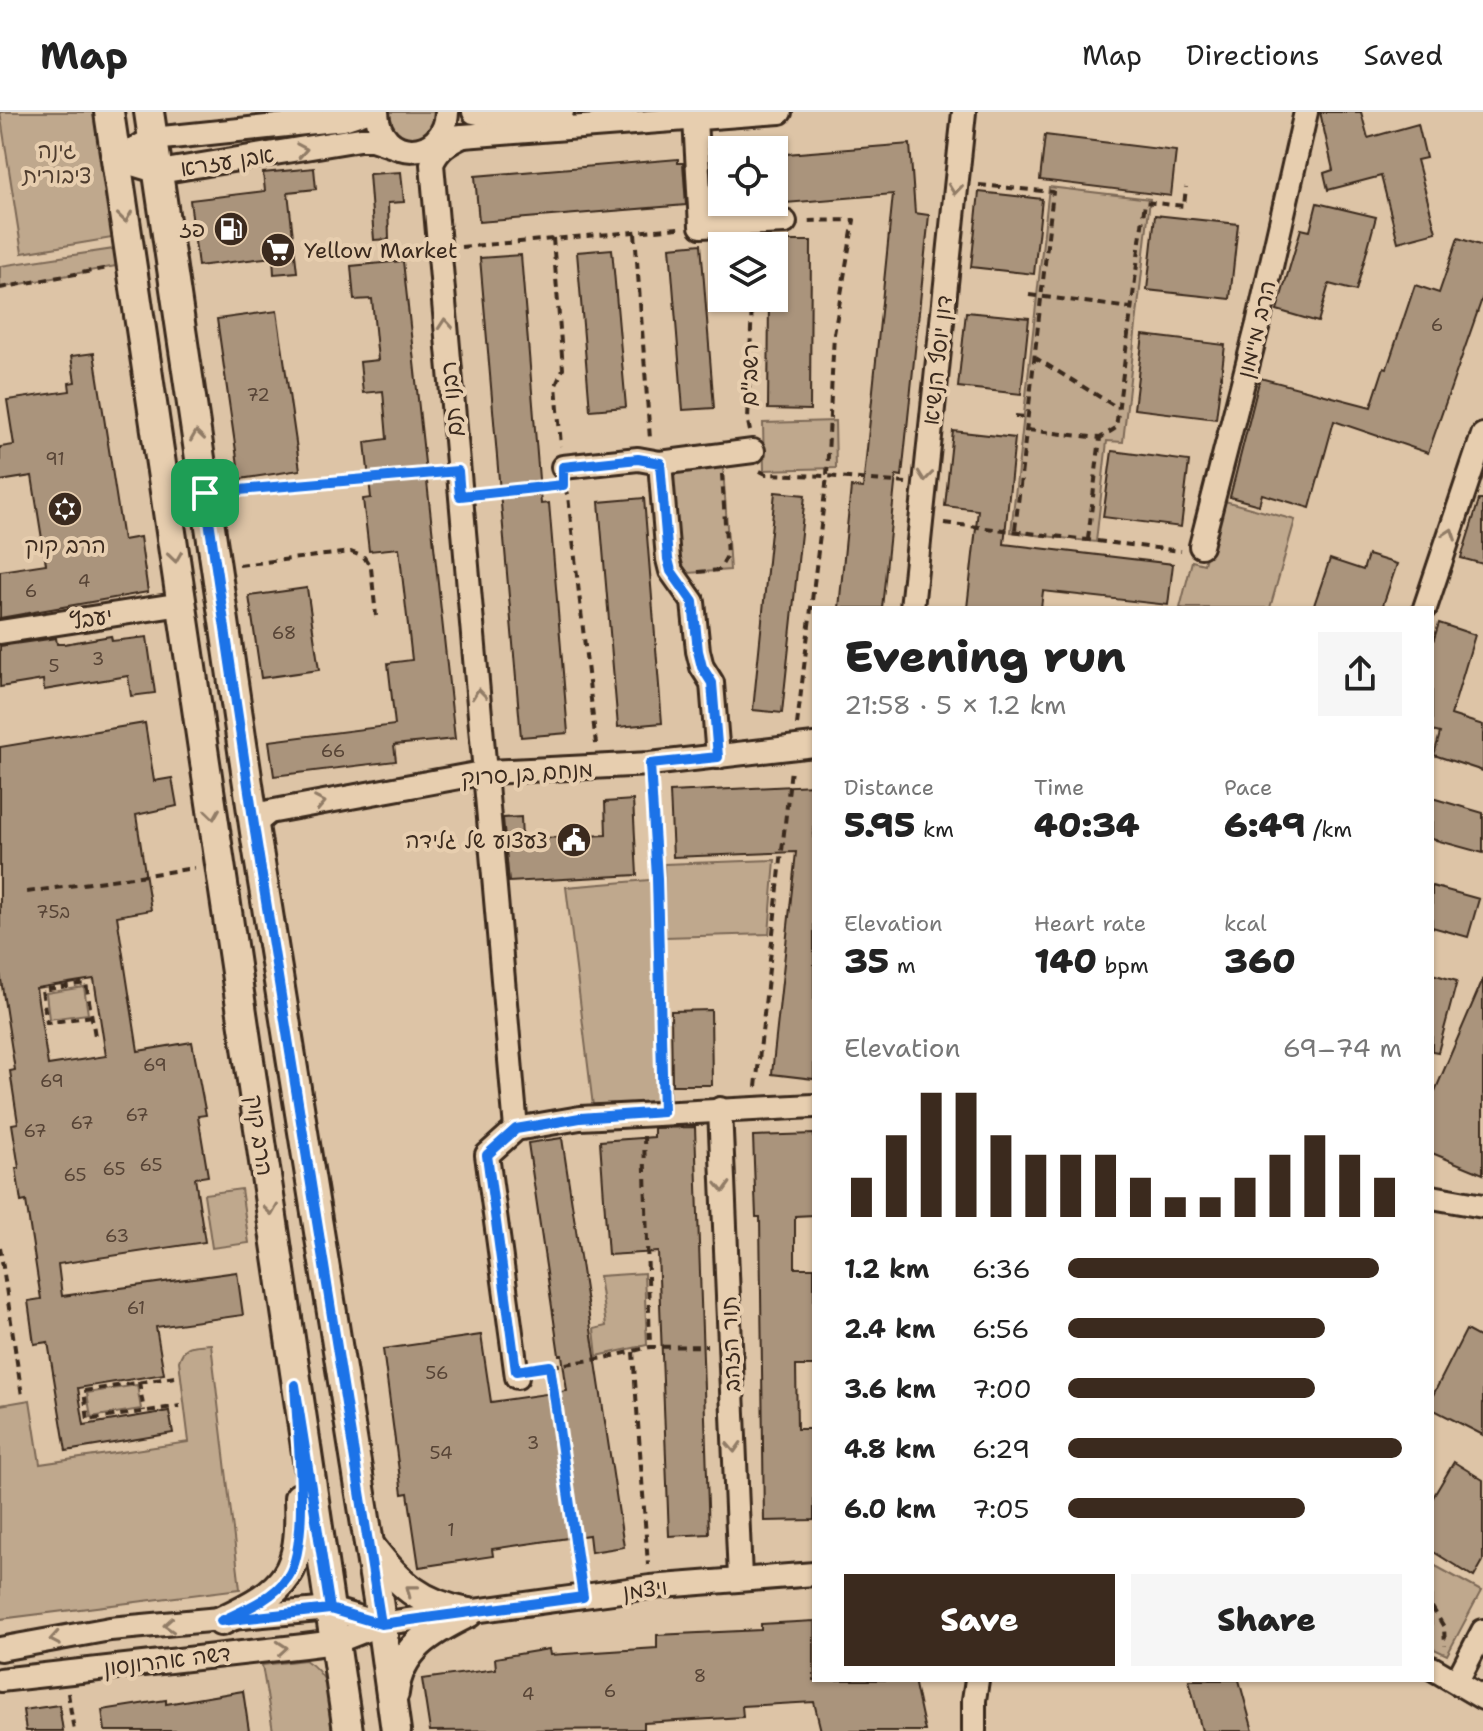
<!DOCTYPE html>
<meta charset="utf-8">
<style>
:root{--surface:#fff;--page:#f6f6f6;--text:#222;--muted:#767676;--line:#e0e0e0;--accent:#3b2a1e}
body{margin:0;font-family:"Shantell Sans","Playpen Sans Hebrew",sans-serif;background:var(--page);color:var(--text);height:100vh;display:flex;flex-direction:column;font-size:30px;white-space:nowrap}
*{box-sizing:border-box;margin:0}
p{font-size:26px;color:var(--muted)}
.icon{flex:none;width:44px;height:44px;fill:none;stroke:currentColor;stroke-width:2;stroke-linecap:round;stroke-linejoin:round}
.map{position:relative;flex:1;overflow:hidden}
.drawer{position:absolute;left:812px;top:494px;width:622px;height:1076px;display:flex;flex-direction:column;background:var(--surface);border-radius:0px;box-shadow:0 2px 6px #0004}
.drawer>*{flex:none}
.controls{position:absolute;left:708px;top:24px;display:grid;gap:16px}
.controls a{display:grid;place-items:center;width:80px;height:80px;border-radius:0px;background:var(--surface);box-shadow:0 2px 6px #0004;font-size:40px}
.pin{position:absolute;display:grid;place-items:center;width:68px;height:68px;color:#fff;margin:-34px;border-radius:16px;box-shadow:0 4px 12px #0006}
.round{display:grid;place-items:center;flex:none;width:84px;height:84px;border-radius:0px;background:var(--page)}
.head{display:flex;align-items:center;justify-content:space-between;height:136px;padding:0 32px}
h1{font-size:44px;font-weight:800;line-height:60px}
.figures{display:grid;grid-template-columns:repeat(3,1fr);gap:12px;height:136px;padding:8px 32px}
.figures div{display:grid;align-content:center}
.figures b{font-size:34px;font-weight:800}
.figures small{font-size:22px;font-weight:400}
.figures p{font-size:22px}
.chart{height:224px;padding:16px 32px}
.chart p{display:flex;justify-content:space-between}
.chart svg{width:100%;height:144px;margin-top:8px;stroke:var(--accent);stroke-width:6}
.action{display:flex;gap:16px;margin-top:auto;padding:16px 32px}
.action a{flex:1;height:92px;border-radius:0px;background:var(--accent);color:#fff;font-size:32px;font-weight:800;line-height:92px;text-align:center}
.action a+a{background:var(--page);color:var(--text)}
ul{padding:0 32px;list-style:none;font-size:26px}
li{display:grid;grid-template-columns:128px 96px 1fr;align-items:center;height:60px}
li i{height:20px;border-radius:10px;background:var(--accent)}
header{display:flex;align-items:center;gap:48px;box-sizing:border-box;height:112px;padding:0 40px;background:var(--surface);border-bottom:2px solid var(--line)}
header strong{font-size:38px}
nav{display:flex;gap:44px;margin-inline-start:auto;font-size:28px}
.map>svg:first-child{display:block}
.green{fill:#bfa88d;stroke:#7d6956;stroke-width:2}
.building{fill:#aa947c;stroke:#3b2a1e;stroke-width:2;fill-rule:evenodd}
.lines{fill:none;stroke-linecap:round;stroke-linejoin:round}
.minor-casing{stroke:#3b2a1e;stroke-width:28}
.major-casing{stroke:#3b2a1e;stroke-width:34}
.path{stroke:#3b2a1e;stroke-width:4;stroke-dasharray:8 6;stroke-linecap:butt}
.minor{stroke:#e7ceaf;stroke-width:22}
.major{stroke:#e7ceaf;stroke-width:28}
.oneway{stroke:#917c66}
.route-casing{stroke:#fff;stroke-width:16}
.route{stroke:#1a73e8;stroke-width:10}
.labels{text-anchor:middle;stroke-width:8;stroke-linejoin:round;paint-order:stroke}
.number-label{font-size:18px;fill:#574436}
.park-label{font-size:22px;fill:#4f3d2f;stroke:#e7ceaf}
.street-label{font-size:22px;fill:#3b2a1e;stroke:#e7ceaf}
.poi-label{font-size:22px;fill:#3b2a1e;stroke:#e7ceaf;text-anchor:end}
</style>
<header>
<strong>Map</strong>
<nav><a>Map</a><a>Directions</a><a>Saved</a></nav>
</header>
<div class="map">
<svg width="1483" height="1619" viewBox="0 0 1483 1619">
<rect width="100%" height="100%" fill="#ddc4a6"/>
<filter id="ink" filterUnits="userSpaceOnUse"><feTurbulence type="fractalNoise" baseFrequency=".0125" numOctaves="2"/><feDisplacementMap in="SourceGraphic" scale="16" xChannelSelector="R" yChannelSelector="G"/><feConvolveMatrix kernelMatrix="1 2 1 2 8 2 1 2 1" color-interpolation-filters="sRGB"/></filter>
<g filter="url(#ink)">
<g class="green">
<polygon points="0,0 99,0 118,125 22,141"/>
<path d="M390 0H437L432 21 411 29C398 22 389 16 390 0Z"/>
<polygon points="1049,75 1150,87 1123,330 1107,329 1096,430 1011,420"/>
<polygon points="114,137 116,154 0,176 0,154"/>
<polygon points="835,309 836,356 764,358 763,311"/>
<polygon points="723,356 730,458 688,461 672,452 666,359"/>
<polygon points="1221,388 1295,408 1270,496 1180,496 1192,449 1204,452"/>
<polygon points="775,748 769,822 665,825 664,752"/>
<polygon points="661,767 670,988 593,994 566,775"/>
<polygon points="84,875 88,902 49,907 46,881"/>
<polygon points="241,1077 249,1131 212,1136 204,1082"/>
<polygon points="644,1161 647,1233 597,1244 594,1217 606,1214 599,1164"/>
<path d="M211 1232 240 1477 0 1507V1293L30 1288 40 1352 189 1330 179 1249C185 1230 194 1234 211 1232Z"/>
<polygon points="137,1273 141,1297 91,1305 87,1281"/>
<polygon points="1432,1452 1481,1479 1447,1543 1432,1536"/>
<path d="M305 1548C333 1565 330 1590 335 1619H273L262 1553Z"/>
</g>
<g class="building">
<polygon points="1320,0 1361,0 1368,26 1418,12 1426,46 1417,48 1436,120 1398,130 1381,64 1328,78 1324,61 1333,58"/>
<polygon points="1045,23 1176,39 1171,84 1040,68"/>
<polygon points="910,32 915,101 929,103 902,364 896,363 882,496 839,496 851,375 863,376 893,82 774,92 774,43"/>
<polygon points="678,47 678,51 683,51 686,93 479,110 475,64"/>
<polygon points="711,48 722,48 722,90 714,91"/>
<polygon points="314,56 316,77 288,80 297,160 274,162 273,145 198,154 190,88 265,79 263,61"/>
<polygon points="401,60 404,90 388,91 389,127 374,128 369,62"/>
<polygon points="979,80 1042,87 1034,162 971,155"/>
<polygon points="1317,91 1376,105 1356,179 1329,172 1318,210 1277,198 1301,117 1310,119"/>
<polygon points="1155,103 1238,112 1230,187 1147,178"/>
<polygon points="1458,126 1483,134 1483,184 1428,341 1334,309 1310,396 1262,382 1259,393 1230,385 1260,266 1371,295 1384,255 1387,256 1415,173 1439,181"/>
<polygon points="774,129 811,129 810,298 768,297 769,186 774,186"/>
<polygon points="701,132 714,296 683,298 670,135"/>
<polygon points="612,137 626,295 590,298 577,140"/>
<polygon points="521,143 541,392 549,391 568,621 521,625 480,146"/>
<polygon points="403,149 455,627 394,633 396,649 274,664 269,629 395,613 388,551 412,548 399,436 369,439 363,387 371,386 365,330 387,327 383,279 363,281 360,250 378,248 372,187 354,188 351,154"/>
<polygon points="277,199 300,358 240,367 217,207"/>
<polygon points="966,200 1029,206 1021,282 958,275"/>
<polygon points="1143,223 1225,233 1216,307 1134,297"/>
<polygon points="94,241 123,428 140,425 148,480 0,506 0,459 46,452 32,364 0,369 0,335 14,333 7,288 70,279 69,271 75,270 71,244"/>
<polygon points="953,319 1015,326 1004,432 1173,452 1168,493 1043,479 1041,496 967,496 978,398 945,394"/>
<polygon points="1112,339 1189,349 1181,415 1103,405"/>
<polygon points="775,380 805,383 782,601 753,598"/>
<polygon points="644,386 662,611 618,615 599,390"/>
<polygon points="1479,388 1483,388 1483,452 1461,446"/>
<polygon points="1368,443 1397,452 1382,496 1313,496 1330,447 1363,458"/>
<polygon points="307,476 319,558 261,566 249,484"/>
<polygon points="1439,511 1475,523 1451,603 1483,613 1483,659 1434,643 1440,621 1432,619 1432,533"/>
<polygon points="111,524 112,529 147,525 155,581 131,584 128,564 44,578 43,568 0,575 0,534 56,526 57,532 64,532"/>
<path d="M145 611 154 669 172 666 177 694 136 703 151 798 117 804 138 939 192 930 206 1003 198 1004 208 1064 195 1066 205 1130 58 1152 62 1184 237 1160 243 1203 156 1215 164 1262 78 1276 84 1313 169 1299 173 1321 66 1339 48 1230 34 1232 28 1189 41 1187 26 1089 21 1090 16 1056H19L12 1012 18 1011 10 959 15 958 0 861V635ZM94 867 106 944 48 953 36 876Z"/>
<polygon points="814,673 814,967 772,962 796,740 673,745 670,680"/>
<polygon points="1432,686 1483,701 1483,741 1432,727"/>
<polygon points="633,688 637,763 509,770 503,706 521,705 522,727 606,723 605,690"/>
<polygon points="1432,774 1479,787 1468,825 1432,815"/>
<polygon points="1432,862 1457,869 1438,940 1432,939"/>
<polygon points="1483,867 1483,1062 1432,1041 1432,986"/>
<polygon points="711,898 712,973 672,973 671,899"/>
<polygon points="695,1015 709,1422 669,1424 658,1140 608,1143 600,1029 654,1025 654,1016"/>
<polygon points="814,1022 814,1103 795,1104 795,1156 814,1156 814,1254 796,1254 797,1317 814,1317 814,1408 764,1409 760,1105 756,1105 753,1024"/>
<polygon points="562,1026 624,1435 591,1440 589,1423 492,1437 493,1444 419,1455 408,1381 402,1382 383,1237 481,1223 491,1290 567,1279 562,1243 559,1243 528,1031"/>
<polygon points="1466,1218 1483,1227 1483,1323 1432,1297 1432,1285"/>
<polygon points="1454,1350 1483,1368 1483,1449 1474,1465 1432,1439 1432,1387"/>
<polygon points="814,1509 814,1568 914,1568 925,1619 821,1619 814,1590 742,1594 743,1605 644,1611 644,1617 430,1619 422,1567 496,1557 495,1546 549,1537 550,1543 657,1536 657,1523 761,1518 761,1512"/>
<polygon points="1189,1568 1239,1568 1253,1619 1202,1619"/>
<polygon points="243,1579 249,1619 105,1619 102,1598 166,1588 166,1592"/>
<polygon points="59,1593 63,1619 26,1619 23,1598"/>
</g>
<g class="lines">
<g class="minor-casing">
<g id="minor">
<path d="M377 0C379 51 445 50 447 0"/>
<polyline points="474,0 497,5 562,0"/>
<polyline points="695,7 701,114 785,110"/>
<path d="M463 24C448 31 438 37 432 52L516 1017"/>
<polyline points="450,25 780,0"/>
<polyline points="116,47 159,60 360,27 372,27 399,36"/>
<polyline points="116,47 153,27 343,7 364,0"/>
<polyline points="660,351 668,447 671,459 693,490 698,539 702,555 712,571 718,645"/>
<polyline points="563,355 638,347 660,351 753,339"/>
<polyline points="1201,434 1258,212 1306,0"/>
<polyline points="912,496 964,0"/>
<polyline points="1425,496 1483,323"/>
<polyline points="0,520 182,492"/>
<polyline points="255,720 258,709 269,700 487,660 650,652 814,633"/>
<polyline points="720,997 740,1466"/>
<polyline points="1432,1085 1483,1094"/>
<polyline points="517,1265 487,1043 516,1017 580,1006 814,994"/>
<polyline points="0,1537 110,1517 330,1497 381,1512"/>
<polyline points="1432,1556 1483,1586"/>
<polyline points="0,1568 304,1534 335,1530 381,1512 407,1508 650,1475 814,1462"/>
<polyline points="1457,1569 1483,1519"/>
<polyline points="974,1619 974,1588 977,1568"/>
</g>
</g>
<g class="major-casing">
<g id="major">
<polyline points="109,0 348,1619"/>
<polyline points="149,0 255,720 378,1488 396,1619"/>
<path d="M370 1434C399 1472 420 1492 468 1501"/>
<path d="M221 1509C288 1478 302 1461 299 1386"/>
<path d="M394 1581C399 1537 431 1519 468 1501"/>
</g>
</g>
<g class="path">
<polyline points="979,73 1053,80 1015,418"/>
<polyline points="635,121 650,327"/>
<polyline points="553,126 563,257 556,273 561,334"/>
<polyline points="461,135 679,116"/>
<polyline points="0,176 108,156"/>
<polyline points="1029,183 1131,196"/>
<polyline points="1034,245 1118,296"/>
<polyline points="1015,304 1027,305"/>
<polyline points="1027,318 1100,326"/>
<polyline points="750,319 748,310 752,186"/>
<polyline points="760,359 766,362 827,364 906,371"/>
<polyline points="564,375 568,384 596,632"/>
<polyline points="229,379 440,361"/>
<polyline points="482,382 553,374"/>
<polyline points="944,411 1181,439"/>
<polyline points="1088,427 1100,326 1116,316 1145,90 1184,94 1186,75"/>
<polyline points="239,453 351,440 364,445 371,456 376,504"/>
<polyline points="698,460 719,458 727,444 722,362"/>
<polyline points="797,613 827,364 834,222 854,108 803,109"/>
<polyline points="651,675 657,766 663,982"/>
<polyline points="27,780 195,756"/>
<polyline points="92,904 47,911 42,878 86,871 95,924"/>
<polyline points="756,975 791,657"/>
<polyline points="644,1024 650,1235"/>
<polyline points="0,1135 22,1284"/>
<polyline points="633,1240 648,1453"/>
<polyline points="550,1254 580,1465"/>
<polyline points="538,1256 605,1246 650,1235 707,1234"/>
<polyline points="175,1265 84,1279 88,1308 180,1294"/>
<polyline points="139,1270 144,1299"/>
<polyline points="1432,1495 1444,1515 1445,1534"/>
<polyline points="68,1581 74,1619"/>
</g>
<use href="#minor" class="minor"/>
<use href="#major" class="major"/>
</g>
<defs><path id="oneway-chevron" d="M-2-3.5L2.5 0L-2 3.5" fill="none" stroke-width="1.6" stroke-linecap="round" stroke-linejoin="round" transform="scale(2)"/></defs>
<g class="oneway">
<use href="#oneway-chevron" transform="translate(302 38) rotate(-10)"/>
<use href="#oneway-chevron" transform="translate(955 77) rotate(96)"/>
<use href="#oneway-chevron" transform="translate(125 105) rotate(82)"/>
<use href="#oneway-chevron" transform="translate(445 212) rotate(-95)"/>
<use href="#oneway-chevron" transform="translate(197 324) rotate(-98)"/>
<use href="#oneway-chevron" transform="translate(925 364) rotate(96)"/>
<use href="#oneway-chevron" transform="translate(1450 422) rotate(-71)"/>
<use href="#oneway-chevron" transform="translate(175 445) rotate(82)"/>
<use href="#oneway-chevron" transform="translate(479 582) rotate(-96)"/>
<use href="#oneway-chevron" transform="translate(320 691) rotate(-11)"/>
<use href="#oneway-chevron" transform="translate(213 702) rotate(82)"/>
<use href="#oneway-chevron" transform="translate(723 1075) rotate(88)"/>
<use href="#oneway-chevron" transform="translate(271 1098) rotate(82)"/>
<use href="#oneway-chevron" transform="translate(734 1335) rotate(87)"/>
<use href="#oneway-chevron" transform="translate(411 1478) rotate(-142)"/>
<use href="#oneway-chevron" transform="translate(169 1513) rotate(176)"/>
<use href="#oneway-chevron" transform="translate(55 1527) rotate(170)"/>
<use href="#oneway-chevron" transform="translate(282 1536) rotate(-5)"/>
</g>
</g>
<g class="lines" filter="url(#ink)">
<g class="route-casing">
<path id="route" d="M205 381 255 720 381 1512 330 1497 221 1509C244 1498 273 1487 288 1465 311 1431 297 1316 295 1273L330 1497 381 1512 583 1485 550 1254 516 1259 487 1043 516 1017 580 1006 663 1000 657 766 650 652 718 645 712 571 702 555 698 539 693 490 671 459 668 447 660 351 638 347 563 355V373L460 384 458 359 205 381"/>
</g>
<use href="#route" class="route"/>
</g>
<defs>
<g id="fuel-disc" transform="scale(1.8)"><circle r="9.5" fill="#3b2a1e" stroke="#e7ceaf"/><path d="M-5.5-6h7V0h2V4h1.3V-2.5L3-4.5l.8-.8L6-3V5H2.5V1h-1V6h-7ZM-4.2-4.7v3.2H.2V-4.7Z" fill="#fff"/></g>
<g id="supermarket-disc" transform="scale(1.8)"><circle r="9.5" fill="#3b2a1e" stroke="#e7ceaf"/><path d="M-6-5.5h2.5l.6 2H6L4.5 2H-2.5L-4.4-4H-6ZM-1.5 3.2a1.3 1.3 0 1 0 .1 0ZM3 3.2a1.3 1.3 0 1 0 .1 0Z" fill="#fff"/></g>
<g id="synagogue-disc" transform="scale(1.8)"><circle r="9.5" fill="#3b2a1e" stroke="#e7ceaf"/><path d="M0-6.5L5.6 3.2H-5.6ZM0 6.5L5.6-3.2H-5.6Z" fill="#fff"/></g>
<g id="civic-disc" transform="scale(1.8)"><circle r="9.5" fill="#3b2a1e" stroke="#e7ceaf"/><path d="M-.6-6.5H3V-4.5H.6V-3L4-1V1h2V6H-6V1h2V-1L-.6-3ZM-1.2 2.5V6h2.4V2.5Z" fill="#fff"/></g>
</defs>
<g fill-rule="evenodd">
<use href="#fuel-disc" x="231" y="117"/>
<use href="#supermarket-disc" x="278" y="138"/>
<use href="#synagogue-disc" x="65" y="397"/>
<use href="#civic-disc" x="574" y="728"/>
</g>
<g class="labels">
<g class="number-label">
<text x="1437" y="219">6</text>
<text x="258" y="289">72</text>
<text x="55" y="353">91</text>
<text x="84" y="475">4</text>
<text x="31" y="485">6</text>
<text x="284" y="527">68</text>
<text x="98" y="553">3</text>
<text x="54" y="560">5</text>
<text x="333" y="645">66</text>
<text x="53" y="806">75ב</text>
<text x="155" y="959">69</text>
<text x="52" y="975">69</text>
<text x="137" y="1009">67</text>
<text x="82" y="1017">67</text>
<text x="35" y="1025">67</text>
<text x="151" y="1059">65</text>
<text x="114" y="1063">65</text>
<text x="75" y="1069">65</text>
<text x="117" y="1130">63</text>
<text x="136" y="1202">61</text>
<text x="437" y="1267">56</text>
<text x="533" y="1337">3</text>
<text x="441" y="1347">54</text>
<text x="451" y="1424">1</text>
<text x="700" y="1570">8</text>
<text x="610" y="1585">6</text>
<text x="528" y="1588">4</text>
</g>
<g class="park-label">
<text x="57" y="46">גינה<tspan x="57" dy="25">ציבורית</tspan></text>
</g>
<g class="street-label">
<text transform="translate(227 49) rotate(-9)" y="8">אבן עזרא</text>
<text transform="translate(1256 217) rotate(-76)" y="8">הרב מיימון</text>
<text transform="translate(937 248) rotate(-84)" y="8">דון יוסף הנשיא</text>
<text transform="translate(749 263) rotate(-88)" y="8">רשב"ם</text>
<text transform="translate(451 287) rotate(-95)" y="8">רבנו תם</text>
<text transform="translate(91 506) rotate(-9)" y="8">יעבץ</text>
<text transform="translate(527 661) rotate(-4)" y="8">מנחם בן סרוק</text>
<text transform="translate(260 1023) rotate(82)" y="8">הרב קוק</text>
<text transform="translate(730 1232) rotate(-92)" y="8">תור הזהב</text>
<text transform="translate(645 1477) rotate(-7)" y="8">ויצמן</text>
<text transform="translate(167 1548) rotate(-7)" y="8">דשה אהרונסון</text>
</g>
<g class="poi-label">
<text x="205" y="125">פז</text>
<text x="304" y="146" text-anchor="start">Yellow Market</text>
<text x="65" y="441" text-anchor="middle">הרב קוק</text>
<text x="548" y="736">צעצוע של גלידה</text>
</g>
</g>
</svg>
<div class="controls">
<a><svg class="icon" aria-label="locate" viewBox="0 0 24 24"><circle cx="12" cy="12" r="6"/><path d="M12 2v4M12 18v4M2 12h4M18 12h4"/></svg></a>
<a><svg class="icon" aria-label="layers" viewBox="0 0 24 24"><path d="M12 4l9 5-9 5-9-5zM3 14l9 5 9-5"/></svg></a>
</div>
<div class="pin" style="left:205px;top:381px;background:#1e9e55"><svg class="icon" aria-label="arrive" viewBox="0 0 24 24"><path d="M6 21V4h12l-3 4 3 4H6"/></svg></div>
<section class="drawer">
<div class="head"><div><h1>Evening run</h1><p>21:58 · 5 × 1.2 km</p></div><a class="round"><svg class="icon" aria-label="share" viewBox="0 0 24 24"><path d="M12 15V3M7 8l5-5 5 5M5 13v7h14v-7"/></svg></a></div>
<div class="figures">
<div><p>Distance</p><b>5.95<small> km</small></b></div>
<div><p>Time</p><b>40:34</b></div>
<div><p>Pace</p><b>6:49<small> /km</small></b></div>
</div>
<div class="figures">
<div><p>Elevation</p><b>35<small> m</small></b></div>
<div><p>Heart rate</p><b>140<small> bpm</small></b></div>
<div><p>kcal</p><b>360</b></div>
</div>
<div class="chart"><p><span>Elevation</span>69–74 m</p>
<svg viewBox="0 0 160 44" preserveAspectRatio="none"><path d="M5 44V32M15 44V19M25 44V6M35 44V6M45 44V19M55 44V25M65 44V25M75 44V25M85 44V32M95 44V38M105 44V38M115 44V32M125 44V25M135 44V19M145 44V25M155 44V32"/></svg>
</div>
<ul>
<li><b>1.2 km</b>6:36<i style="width:93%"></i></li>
<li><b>2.4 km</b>6:56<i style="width:77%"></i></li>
<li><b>3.6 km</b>7:00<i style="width:74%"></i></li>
<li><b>4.8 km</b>6:29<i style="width:100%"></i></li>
<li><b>6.0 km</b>7:05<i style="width:71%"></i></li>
</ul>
<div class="action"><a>Save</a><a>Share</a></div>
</section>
</div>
